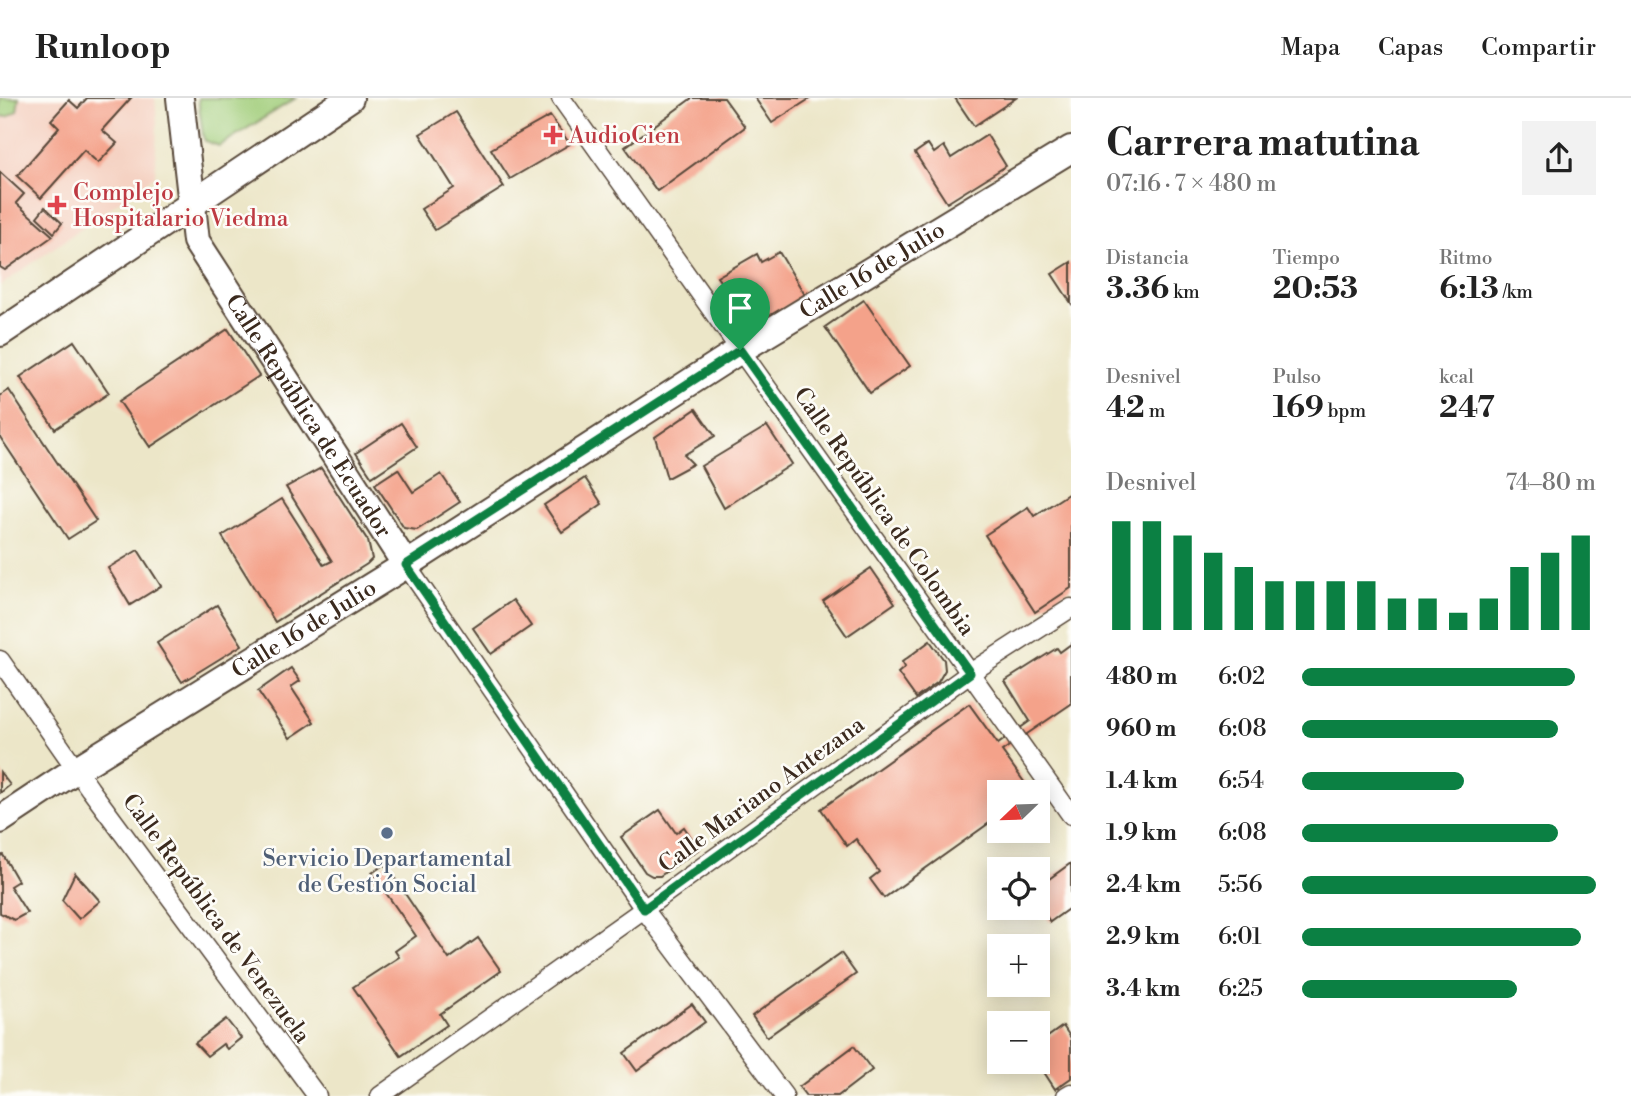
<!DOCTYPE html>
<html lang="es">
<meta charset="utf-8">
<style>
:root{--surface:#fff;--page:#f2f2f2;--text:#222;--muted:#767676;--line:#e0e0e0;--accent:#0b8043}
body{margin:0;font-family:"Libre Bodoni",serif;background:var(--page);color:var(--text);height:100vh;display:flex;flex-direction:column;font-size:26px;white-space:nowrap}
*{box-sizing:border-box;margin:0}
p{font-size:23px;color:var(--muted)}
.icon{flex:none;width:38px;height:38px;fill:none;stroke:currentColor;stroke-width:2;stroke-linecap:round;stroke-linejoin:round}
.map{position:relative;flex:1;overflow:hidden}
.side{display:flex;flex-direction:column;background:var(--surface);width:560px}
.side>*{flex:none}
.needle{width:46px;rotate:247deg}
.buttons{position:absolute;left:987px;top:682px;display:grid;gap:14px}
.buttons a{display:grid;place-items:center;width:63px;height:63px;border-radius:0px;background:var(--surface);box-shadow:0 4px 18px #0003;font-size:35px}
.pin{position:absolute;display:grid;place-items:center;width:60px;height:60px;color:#fff;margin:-72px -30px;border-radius:50% 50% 50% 0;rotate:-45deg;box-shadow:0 0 7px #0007}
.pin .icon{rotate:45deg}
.round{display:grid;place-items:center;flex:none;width:74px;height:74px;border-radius:0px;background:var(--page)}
.head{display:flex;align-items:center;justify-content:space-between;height:119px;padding:0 35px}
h1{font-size:38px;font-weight:700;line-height:52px}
.metrics{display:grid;grid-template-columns:repeat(3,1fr);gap:10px;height:119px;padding:7px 35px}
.metrics div{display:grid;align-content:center}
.metrics b{font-size:30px;font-weight:700}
.metrics small{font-size:19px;font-weight:400}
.metrics p{font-size:19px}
.chart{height:196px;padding:14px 35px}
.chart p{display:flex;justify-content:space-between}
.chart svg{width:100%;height:126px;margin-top:7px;stroke:var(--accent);stroke-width:6}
ul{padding:0 35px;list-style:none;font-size:23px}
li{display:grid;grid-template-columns:112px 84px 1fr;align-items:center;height:52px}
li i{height:18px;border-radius:9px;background:var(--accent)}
header{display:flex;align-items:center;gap:42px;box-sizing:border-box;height:98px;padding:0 35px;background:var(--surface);border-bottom:2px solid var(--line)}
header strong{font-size:33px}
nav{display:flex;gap:38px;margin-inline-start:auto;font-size:24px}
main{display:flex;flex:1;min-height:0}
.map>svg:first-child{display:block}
.built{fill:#f5d2c2}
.green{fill:#a1cd7a;stroke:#6e7c4c;stroke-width:2}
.building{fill:#f4a28a}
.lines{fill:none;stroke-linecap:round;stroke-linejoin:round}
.street-casing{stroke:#564638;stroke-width:21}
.secondary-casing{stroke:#564638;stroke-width:30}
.street{stroke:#fff;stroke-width:18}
.secondary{stroke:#fff;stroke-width:26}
.route-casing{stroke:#fff;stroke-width:14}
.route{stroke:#0b8043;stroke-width:9}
.health-dot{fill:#e0444e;stroke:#fdfcf7;stroke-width:2.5}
.service-dot{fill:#5c6f8a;stroke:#fdfcf7;stroke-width:2.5}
.labels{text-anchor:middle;stroke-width:5;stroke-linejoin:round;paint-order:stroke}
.health-label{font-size:23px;fill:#be3a42;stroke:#fdfcf7;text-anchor:start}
.street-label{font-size:23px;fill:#3b2a1e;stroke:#fdfcf7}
.service-label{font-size:23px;fill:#4e5e75;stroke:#fdfcf7}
</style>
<header>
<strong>Runloop</strong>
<nav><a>Mapa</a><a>Capas</a><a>Compartir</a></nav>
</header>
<main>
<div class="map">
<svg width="1071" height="998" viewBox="0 0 1071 998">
<rect width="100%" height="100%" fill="#fdfcf7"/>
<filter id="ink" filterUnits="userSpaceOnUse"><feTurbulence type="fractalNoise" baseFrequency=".0143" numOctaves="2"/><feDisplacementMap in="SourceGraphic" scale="14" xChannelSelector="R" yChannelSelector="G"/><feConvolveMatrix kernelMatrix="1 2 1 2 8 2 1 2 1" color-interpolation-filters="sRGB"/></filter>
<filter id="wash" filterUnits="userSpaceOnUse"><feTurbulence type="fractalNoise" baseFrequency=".00686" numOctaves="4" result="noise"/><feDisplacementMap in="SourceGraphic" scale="28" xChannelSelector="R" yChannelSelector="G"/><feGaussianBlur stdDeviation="1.57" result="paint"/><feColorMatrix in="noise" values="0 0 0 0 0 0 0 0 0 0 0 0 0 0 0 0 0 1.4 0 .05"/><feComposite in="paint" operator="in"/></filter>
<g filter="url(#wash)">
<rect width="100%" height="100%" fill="#ece6c8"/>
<polygon class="built" points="0,0 155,0 157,26 155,78 0,188"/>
<g class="green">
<polygon points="0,0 19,0 17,13 7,19 0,18"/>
<polygon points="198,0 296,0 219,48 205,43 203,38"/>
</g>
<g id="blocks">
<g class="building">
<polygon points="87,0 131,0 102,32 117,45 98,65 84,52 41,100 17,78 59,30 51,22 69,2 78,10"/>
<polygon points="692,0 724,0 745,29 657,93 625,49"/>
<polygon points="755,0 811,0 772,25"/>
<polygon points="955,0 1016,0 974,28"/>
<polygon points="456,14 504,89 435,132 421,111 454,90 420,36"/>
<polygon points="550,18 570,46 510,81 491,51"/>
<polygon points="987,37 1006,68 947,105 915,55 928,46 934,55 944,48 951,60"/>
<polygon points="0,74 24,96 16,105 53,138 5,172 0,169"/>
<polygon points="45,109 62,125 54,135 37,119"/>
<polygon points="779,154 805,197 763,223 749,221 717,179 757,156 761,164"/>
<polygon points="1071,164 1071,205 1052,176"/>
<polygon points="864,202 910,268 870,295 825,229"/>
<polygon points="228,231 259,278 150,349 119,303"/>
<polygon points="74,243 109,295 55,331 20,279"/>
<polygon points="9,292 96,423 68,441 0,339 0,298"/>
<polygon points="696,311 715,338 684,357 693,366 667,380 655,339"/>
<polygon points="401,325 417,349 372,379 356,355"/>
<polygon points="767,328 792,366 724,410 701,368"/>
<polygon points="321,370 368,443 372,461 367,466 275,524 222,438 282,401 324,467 332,463 286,389"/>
<polygon points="398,371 413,394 441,376 460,404 417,432 404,430 375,386"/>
<polygon points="585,380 602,406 562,434 544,407"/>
<polygon points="1071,394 1071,490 1035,514 985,437 1028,409 1034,418"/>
<polygon points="138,452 161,488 130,507 108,470"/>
<polygon points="871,470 895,505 847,538 823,503"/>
<polygon points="513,502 531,528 491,556 473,530"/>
<polygon points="217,507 242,547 182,584 157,545"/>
<polygon points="930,543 944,562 945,572 938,584 916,600 898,575 905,569 902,564"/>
<polygon points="1071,546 1071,606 1002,653 1032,695 999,695 999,718 884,800 870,781 879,774 856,741 847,748 821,711 969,606 998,646 1030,623 1005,583 1057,550 1060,554"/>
<polygon points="291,570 300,583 291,589 314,624 290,640 258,593"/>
<polygon points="0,674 10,687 0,695"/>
<polygon points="660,712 676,735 684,729 699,751 660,778 652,778 645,774 621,739"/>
<polygon points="3,757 18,783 10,788 27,815 14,822 0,815 0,758"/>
<polygon points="1071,765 1071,809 1050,824 1038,805 1038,789"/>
<polygon points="385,766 449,861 478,840 501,873 440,916 447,927 401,958 353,889 399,859 395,853 416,838 372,775"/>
<polygon points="75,775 100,803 79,821 62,802"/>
<polygon points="841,855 856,876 767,939 752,918"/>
<polygon points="692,906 705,924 637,973 624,955"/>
<polygon points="226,921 241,940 227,951 223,946 207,958 195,945"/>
<polygon points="1063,928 1071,940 1071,980 1055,991 1038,965 1038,946"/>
<polygon points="854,948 872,972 838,998 806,998 799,989"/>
</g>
</g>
</g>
<g filter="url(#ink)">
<use href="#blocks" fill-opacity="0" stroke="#564638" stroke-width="2"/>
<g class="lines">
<g class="street-casing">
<g id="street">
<polyline points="561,0 1071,717"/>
<polyline points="406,467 644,811 784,998"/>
<polyline points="0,562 90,691 317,998"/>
<polyline points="380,998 644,811 970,575 1071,510"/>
<polyline points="1066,998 1071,995"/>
</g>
</g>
<g class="secondary-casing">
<g id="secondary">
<path id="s1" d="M180 0 196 143 406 467"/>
<polyline points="0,235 350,0"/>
<path id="s2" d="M0 722 77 671 414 462 740 252 1071 51"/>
</g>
</g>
<use href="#street" class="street"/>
<use href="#secondary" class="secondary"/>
</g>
</g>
<g class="lines" filter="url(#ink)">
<g class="route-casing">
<polygon id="route" points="740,252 970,575 644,811 406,467"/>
</g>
<use href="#route" class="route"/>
</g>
<g class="health-dot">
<path d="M549.5 26.5h7v7h7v7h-7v7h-7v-7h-7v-7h7z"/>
<path d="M53.5 96.5h7v7h7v7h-7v7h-7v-7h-7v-7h7z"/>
</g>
<circle class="service-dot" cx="387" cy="735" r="7"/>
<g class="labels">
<g class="health-label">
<text x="569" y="45">AudioCien</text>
<text x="73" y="102">Complejo<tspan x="73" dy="26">Hospitalario Viedma</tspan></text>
</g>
<g class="street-label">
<text dy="8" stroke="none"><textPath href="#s2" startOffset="1031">Calle 16 de Julio</textPath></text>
<text dy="8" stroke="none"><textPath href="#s1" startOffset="352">Calle República de Ecuador</textPath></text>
<text transform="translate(885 413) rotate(55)" y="8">Calle República de Colombia</text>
<text dy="8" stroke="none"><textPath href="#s2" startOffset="359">Calle 16 de Julio</textPath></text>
<text transform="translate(761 696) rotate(-36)" y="8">Calle Mariano Antezana</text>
<text transform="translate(217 820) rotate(54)" y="8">Calle República de Venezuela</text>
</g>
<g class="service-label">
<text x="387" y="768">Servicio Departamental<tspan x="387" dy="26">de Gestión Social</tspan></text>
</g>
</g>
</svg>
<div class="buttons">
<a><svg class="needle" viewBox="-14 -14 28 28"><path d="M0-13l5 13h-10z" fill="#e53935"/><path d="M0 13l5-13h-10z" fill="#767676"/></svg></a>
<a><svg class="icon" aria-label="locate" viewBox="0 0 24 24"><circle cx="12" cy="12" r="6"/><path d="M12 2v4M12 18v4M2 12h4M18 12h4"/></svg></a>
<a>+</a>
<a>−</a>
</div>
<div class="pin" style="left:740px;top:252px;background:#1e9e55"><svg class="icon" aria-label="arrive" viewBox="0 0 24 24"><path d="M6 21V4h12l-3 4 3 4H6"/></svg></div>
</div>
<section class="side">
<div class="head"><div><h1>Carrera matutina</h1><p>07:16 · 7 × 480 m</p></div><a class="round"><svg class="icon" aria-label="share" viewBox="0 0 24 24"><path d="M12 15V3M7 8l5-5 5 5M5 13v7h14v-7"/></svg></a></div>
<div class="metrics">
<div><p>Distancia</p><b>3.36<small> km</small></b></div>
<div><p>Tiempo</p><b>20:53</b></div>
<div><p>Ritmo</p><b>6:13<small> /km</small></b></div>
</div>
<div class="metrics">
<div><p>Desnivel</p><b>42<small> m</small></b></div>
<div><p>Pulso</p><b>169<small> bpm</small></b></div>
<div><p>kcal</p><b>247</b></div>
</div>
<div class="chart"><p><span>Desnivel</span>74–80 m</p>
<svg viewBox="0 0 160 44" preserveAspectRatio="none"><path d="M5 44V6M15 44V6M25 44V11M35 44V17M45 44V22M55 44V27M65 44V27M75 44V27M85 44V27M95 44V33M105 44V33M115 44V38M125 44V33M135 44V22M145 44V17M155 44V11"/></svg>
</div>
<ul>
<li><b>480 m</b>6:02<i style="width:93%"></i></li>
<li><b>960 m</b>6:08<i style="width:87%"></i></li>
<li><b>1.4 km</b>6:54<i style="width:55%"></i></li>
<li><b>1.9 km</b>6:08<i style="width:87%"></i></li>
<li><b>2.4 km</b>5:56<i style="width:100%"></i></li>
<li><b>2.9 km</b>6:01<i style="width:95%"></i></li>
<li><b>3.4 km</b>6:25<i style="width:73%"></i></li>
</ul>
</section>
</main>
